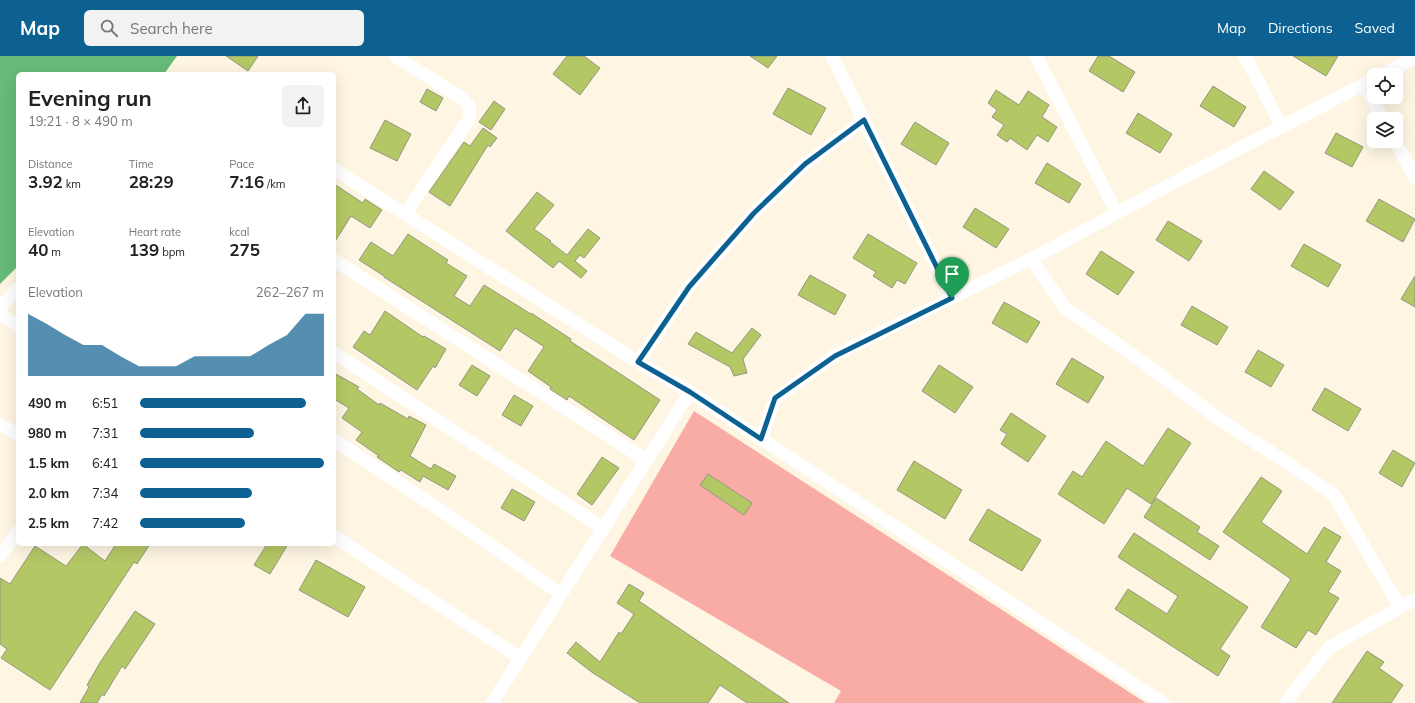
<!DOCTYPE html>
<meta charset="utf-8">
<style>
:root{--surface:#fff;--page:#f2f2f2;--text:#222;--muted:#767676;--accent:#0d6192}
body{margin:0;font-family:Mulish,sans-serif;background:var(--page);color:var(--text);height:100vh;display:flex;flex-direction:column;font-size:15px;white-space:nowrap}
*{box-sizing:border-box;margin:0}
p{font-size:13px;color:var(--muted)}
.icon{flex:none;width:22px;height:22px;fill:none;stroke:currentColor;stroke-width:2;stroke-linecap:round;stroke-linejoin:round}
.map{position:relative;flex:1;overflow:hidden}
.sheet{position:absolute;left:16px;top:16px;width:320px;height:474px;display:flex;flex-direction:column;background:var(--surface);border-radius:6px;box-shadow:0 4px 16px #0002}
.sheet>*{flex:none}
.tools{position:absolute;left:1367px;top:12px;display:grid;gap:8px}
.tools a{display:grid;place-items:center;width:36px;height:36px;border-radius:6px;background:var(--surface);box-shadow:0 4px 16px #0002;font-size:20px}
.pin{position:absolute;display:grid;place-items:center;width:34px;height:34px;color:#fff;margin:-41px -17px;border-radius:50% 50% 50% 0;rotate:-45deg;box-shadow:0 0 4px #0007}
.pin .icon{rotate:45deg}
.round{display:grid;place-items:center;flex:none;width:42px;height:42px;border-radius:6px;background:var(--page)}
.head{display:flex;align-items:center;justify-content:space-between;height:68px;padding:0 12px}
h1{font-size:22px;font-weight:700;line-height:30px}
.stats{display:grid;grid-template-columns:repeat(3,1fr);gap:6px;height:68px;padding:4px 12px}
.stats div{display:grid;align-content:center}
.stats b{font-size:17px;font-weight:700}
.stats small{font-size:11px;font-weight:400}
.stats p{font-size:11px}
.chart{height:112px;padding:8px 12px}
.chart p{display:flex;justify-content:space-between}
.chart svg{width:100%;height:72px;margin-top:4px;fill:var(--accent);opacity:.7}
ul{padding:0 12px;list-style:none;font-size:13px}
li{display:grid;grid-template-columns:64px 48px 1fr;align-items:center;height:30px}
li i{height:10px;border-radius:5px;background:var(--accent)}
header{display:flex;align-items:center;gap:24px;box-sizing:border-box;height:56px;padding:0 20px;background:var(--accent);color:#fff}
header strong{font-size:19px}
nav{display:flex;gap:22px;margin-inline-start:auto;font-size:14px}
.search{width:280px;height:36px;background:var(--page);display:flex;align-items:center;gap:10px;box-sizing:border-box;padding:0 14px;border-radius:6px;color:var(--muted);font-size:15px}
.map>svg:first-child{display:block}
.green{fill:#f8aca5}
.water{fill:#66bb79}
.building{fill:#b4c765;stroke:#929881}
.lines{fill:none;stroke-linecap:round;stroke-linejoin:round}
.minor{stroke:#fff;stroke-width:13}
.route-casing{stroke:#fff;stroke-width:8}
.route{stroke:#0d6192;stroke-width:5}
</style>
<header>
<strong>Map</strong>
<div class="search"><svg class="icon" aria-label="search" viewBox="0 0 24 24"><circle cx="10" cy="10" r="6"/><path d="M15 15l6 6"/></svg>Search here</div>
<nav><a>Map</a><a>Directions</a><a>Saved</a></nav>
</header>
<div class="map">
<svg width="1415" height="647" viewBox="0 0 1415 647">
<rect width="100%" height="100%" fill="#fef6e3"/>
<polygon class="green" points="694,355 1146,647 834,647 841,635 610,500"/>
<polygon class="water" points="0,0 177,0 164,18 18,18 18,210 0,228"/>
<g class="building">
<polygon points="226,0 258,0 248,15"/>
<polygon points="567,0 584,0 600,12 580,39 553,18"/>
<polygon points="750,0 777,0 768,12"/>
<polygon points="1098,0 1109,0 1135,16 1123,36 1089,15"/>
<polygon points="1293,0 1338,0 1326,20"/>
<polygon points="1213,30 1246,51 1234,71 1200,50"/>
<polygon points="788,32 826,52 811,79 773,58"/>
<polygon points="427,33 443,42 436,55 420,46"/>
<polygon points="996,34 1019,49 1028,35 1049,49 1042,61 1057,71 1048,86 1037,79 1027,94 1010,82 1007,86 997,79 1004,69 992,61 997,54 988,47"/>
<polygon points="494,45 505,53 491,74 479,66"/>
<polygon points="1138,57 1172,78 1160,97 1126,77"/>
<polygon points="385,64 411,78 397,105 370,92"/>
<polygon points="915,66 949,87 936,109 901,88"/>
<polygon points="483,72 497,82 490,91 488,89 450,150 429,136 464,86 470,90"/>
<polygon points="1336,77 1363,91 1352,111 1325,97"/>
<polygon points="1047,107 1081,128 1069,147 1035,127"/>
<polygon points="1264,115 1294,136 1280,154 1251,133"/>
<polygon points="334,128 363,147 365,143 382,154 370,172 351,160 334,187"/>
<polygon points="537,136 554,149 534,173 551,185 550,186 567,199 588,173 600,182 584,202 580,199 575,205 587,215 581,222 559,205 553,212 506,175"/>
<polygon points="1379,143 1415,163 1403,186 1366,165"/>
<polygon points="975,152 1009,173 996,192 963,171"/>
<polygon points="1168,165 1202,185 1189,205 1156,184"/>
<polygon points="408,178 448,204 446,207 467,220 454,240 470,250 484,229 531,258 531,257 548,268 571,283 570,285 660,344 634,384 569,340 567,344 550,333 551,331 528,315 544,291 543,290 515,272 500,295 384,221 384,220 359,204 371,186 393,200"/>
<polygon points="868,178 917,207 905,228 897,224 892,232 873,220 876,216 853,202"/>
<polygon points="1304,188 1341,209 1328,231 1291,210"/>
<polygon points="1101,195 1134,216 1118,239 1086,218"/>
<polygon points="810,219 846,239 835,259 798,239"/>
<polygon points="1415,220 1415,251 1401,243"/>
<polygon points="1004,246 1040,266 1027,287 992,267"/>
<polygon points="1192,250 1228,271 1217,289 1181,269"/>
<polygon points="385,255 423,281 424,280 446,293 435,312 433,310 417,334 353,291 364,275 370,279"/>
<polygon points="752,272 761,279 743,303 747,317 734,320 730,311 688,288 696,276 732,297"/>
<polygon points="1258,294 1284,309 1271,331 1245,316"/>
<polygon points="1072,302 1104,321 1088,347 1056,328"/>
<polygon points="472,309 490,320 477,340 459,329"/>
<polygon points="939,309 973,331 955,357 922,335"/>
<polygon points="334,317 359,331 357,333 379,349 380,347 408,363 409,360 426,369 410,400 431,413 434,408 456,420 448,434 423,420 420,426 401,414 399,416 377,401 379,400 356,384 362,376 342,362 349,352 334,343"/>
<polygon points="1325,332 1361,353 1348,375 1312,354"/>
<polygon points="514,339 533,350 521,370 502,359"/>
<polygon points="1011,357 1046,380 1028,406 1001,388 1007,378 1000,374"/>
<polygon points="1168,372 1191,387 1151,448 1127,432 1104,468 1058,438 1073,415 1082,421 1106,385 1143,410"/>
<polygon points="1393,394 1415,407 1402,431 1379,417"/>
<polygon points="602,401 619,412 592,449 577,438"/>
<polygon points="914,405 962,434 945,463 897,434"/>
<polygon points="708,418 752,447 744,459 700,429"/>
<polygon points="1261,421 1282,435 1261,466 1307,498 1324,471 1341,481 1326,506 1341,515 1328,536 1339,542 1316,579 1308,574 1296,592 1261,571 1291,523 1223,476"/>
<polygon points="512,433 535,446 524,465 501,452"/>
<polygon points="1156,442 1200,471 1197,476 1219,490 1210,504 1144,461"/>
<polygon points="988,453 1041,484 1022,515 969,484"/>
<polygon points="1134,477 1248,551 1220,593 1230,600 1218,620 1115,553 1128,533 1167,558 1178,540 1118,501"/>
<polygon points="83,488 105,505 116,488 150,488 137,508 134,506 50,634 1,602 7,593 0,588 0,522 10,528 35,490 66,510"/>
<polygon points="267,488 288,488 270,518 254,509"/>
<polygon points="316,504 365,531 348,561 299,534"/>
<polygon points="629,528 644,537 639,545 789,647 747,647 720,629 708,647 640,647 593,617 567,597 576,586 600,606 619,576 621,578 634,558 617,547"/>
<polygon points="135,555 155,568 125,613 122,610 104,640 102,638 97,647 80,647 89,631 87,629 101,605"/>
<polygon points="1367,595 1384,606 1379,612 1403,629 1391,647 1332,647"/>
</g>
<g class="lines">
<g class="minor">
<polyline points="395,0 463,43 470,52 469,63 405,158"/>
<polyline points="832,0 952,242"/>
<polyline points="1036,0 1117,157"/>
<polyline points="1245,0 1282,71"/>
<polyline points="1382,19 1415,1"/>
<polyline points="1364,29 1383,63"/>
<polyline points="1395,85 1415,122"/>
<polyline points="334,113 638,306 690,336 1163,647"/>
<polyline points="1031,203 1065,252 1140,304 1222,365 1289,408 1334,439 1400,551"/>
<polyline points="334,204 646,404"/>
<polyline points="0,251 18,232"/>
<polyline points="0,258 18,270"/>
<polyline points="334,297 603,472"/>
<polyline points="638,306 689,231 754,157 805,108 864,64"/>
<polyline points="0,368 18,379"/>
<polyline points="761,383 775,343 835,299 1031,203 1190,118 1374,23"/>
<polyline points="334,384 436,451 561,538"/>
<polyline points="334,480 520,602"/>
<polyline points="0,500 18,475"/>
<polyline points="492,647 690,336"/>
<polyline points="1286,647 1294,635 1330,591 1415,543"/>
</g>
</g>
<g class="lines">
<g class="route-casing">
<polygon id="route" points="864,64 952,242 835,300 775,342 761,383 690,336 638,306 689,231 754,157 805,108"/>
</g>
<use href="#route" class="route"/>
</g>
</svg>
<div class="tools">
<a><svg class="icon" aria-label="locate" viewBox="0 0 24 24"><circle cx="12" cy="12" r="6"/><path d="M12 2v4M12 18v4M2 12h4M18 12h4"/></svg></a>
<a><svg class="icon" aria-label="layers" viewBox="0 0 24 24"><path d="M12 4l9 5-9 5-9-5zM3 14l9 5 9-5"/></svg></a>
</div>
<div class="pin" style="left:952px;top:242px;background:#1e9e55"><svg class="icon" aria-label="arrive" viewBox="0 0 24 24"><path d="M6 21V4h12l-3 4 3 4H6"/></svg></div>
<section class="sheet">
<div class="head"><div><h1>Evening run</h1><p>19:21 · 8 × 490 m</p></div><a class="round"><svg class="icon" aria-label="share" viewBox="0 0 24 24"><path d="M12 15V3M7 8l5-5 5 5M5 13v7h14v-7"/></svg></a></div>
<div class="stats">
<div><p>Distance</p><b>3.92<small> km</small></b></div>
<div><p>Time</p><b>28:29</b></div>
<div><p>Pace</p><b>7:16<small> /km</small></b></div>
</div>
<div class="stats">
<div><p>Elevation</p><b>40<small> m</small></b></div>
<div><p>Heart rate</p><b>139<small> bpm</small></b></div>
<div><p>kcal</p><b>275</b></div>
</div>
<div class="chart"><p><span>Elevation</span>262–267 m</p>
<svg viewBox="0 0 160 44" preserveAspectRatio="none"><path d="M0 44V6L10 12L20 19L30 25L40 25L50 32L60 38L70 38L80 38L90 32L100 32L110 32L120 32L130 25L140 19L150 6L160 6V44z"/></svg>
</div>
<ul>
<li><b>490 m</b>6:51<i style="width:90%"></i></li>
<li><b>980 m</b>7:31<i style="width:62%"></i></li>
<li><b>1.5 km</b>6:41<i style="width:100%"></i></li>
<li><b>2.0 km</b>7:34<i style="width:61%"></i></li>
<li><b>2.5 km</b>7:42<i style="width:57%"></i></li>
</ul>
</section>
</div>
